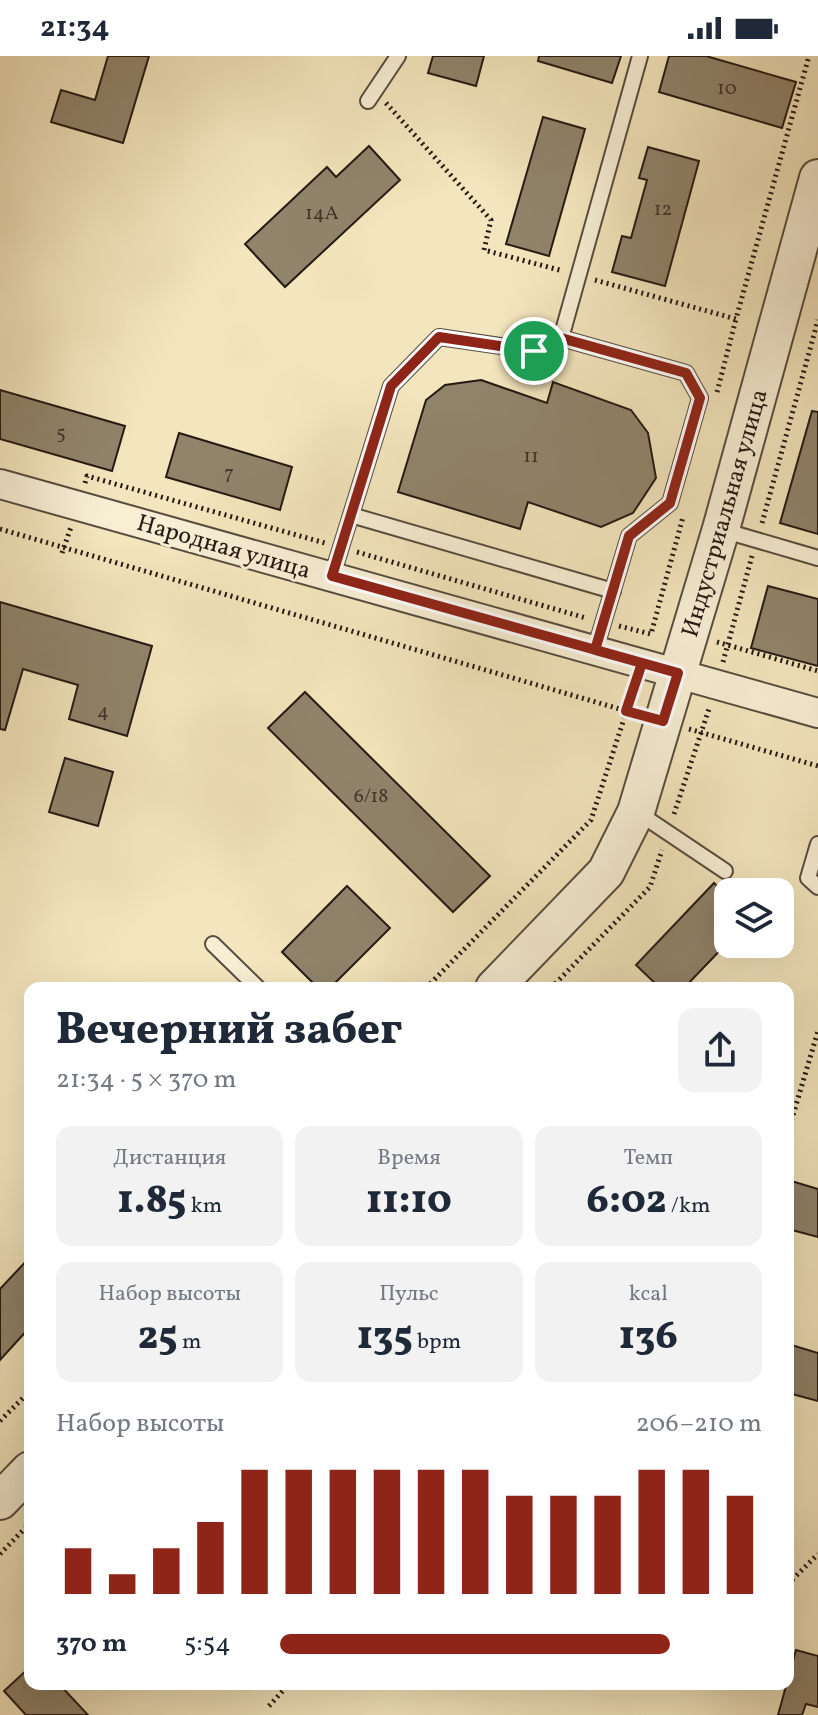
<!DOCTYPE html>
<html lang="ru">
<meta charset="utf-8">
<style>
:root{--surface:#fff;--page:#f2f2f3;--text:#1f2937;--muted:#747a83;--accent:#8f2418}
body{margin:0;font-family:Vollkorn,serif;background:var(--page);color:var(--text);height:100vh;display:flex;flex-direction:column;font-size:30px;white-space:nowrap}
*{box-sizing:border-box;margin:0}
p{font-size:26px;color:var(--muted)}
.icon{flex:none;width:44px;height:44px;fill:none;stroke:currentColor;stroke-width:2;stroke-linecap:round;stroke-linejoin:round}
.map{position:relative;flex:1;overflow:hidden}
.details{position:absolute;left:24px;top:926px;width:770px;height:708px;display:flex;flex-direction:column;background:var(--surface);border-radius:16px;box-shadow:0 8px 32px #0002}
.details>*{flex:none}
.fabs{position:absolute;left:714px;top:822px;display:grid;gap:16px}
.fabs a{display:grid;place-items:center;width:80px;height:80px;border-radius:16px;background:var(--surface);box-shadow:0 8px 32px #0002;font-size:40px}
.pin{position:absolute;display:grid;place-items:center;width:68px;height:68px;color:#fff;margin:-34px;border:4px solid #fff;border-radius:50%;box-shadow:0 2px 8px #0007}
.round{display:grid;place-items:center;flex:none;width:84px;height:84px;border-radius:16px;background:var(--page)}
.summary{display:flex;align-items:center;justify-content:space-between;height:136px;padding:0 32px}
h1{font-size:44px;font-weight:800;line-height:60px}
.figures{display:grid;grid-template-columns:repeat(3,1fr);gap:12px;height:136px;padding:8px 32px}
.figures div{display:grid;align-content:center;border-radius:16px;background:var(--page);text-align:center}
.figures b{font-size:40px;font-weight:800}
.figures small{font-size:22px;font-weight:400}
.figures p{font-size:22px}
.chart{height:224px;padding:16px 32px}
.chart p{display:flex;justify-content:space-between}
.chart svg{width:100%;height:144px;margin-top:8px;stroke:var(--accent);stroke-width:6}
ul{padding:0 32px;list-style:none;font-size:26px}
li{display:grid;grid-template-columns:128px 96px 1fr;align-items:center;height:60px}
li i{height:20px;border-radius:10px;background:var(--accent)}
.status{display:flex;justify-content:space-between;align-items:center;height:56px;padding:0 40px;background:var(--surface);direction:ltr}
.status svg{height:22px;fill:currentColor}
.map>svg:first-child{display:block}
.building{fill:#90846b;stroke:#251a13;stroke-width:2}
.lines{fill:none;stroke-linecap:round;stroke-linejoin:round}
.service-casing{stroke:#584d3e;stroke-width:18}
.minor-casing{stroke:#584d3e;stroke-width:32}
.tertiary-casing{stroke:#584d3e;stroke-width:40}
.path{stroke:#251a13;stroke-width:5;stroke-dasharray:2 4;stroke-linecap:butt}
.service{stroke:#f7eed4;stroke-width:14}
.minor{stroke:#f7eed4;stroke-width:28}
.tertiary{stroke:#f7eed4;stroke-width:36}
.route-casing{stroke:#fff;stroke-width:16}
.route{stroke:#8f2418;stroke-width:10}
.labels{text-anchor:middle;stroke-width:6;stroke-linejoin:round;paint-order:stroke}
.number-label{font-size:20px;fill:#403429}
.street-label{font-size:24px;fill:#251a13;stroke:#f7eed4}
</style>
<div class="status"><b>21:34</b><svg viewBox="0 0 49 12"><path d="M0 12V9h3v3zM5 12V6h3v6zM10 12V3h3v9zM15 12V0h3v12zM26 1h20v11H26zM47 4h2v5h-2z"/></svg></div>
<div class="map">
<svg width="818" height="1659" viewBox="0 0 818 1659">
<rect width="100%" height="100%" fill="#f3e5bd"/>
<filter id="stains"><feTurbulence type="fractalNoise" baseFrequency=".0025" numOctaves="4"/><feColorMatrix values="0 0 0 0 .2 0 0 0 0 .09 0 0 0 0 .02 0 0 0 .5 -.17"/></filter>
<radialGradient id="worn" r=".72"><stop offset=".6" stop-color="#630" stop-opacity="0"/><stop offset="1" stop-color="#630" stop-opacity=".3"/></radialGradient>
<g class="building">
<polygon points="108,0 149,0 123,87 51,66 61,34 95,44"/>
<polygon points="433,0 484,0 476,30 428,17"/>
<polygon points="539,0 621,0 612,27 538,5"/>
<polygon points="669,0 706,0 796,26 782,72 659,36"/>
<polygon points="543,61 585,73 549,200 506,188"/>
<polygon points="369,90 400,124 285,231 245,188 327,111 336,121"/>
<polygon points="648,91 699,105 665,230 612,216 622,180 631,182 647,124 639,122"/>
<polygon points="481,324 547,347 553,326 631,354 648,377 656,422 633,457 601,471 528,446 520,473 398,436 426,344 445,329"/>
<polygon points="0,334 125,370 112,415 0,383"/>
<polygon points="812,355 818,356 818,478 780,467"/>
<polygon points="179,377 292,411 280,454 166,421"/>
<polygon points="768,530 818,543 818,610 751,592"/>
<polygon points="0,546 152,590 127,680 69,663 78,629 23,613 5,674 0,673"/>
<polygon points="305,636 490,820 453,856 268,672"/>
<polygon points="65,702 113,716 98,770 49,756"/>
<polygon points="714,827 728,840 728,886 684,932 660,932 636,909"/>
<polygon points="347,830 390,872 330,932 318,932 282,896"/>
<polygon points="788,1124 818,1133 818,1181 788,1173"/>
<polygon points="30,1201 30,1271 0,1304 0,1233"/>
<polygon points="788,1288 818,1297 818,1345 788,1337"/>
<polygon points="796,1594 818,1600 818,1651 806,1648 802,1659 778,1659"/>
<polygon points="30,1611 30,1628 59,1628 88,1659 26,1659 4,1635"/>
</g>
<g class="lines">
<g class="service-casing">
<g id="service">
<polyline points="368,45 398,0"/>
<polyline points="351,459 613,535"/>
<polyline points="722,474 818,502"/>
<polyline points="332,520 391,330 439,281 534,295 561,282"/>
<polyline points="595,594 629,480 670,447 700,342 686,317 561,282 640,0"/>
<polyline points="637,756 725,815"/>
<polyline points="818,788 808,822 818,831"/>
<polyline points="213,888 258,932"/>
</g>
</g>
<g class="minor-casing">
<polyline id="minor" points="0,428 818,657"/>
</g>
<g class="tertiary-casing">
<g id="tertiary">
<polyline points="494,932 606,816 636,756 721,473 818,122"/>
<polyline points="0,1445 30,1414"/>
</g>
</g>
<g class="path">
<polyline points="386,47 491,164 484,194 563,215"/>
<polyline points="595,224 736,263 809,0"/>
<polyline points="717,336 736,263"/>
<polyline points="85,427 87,420 325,487"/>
<polyline points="762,467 818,264"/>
<polyline points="0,473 637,658"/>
<polyline points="357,496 586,562"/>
<polyline points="62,497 71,471"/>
<polyline points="619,570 651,578 683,461"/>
<polyline points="717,586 818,615"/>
<polyline points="723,606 752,500"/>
<polyline points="689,673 818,710"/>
<polyline points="674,758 710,650"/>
<polyline points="426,932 591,764 634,632"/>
<polyline points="551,932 650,831 662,794"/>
<polyline points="788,1076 818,975"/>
<polyline points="0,1365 30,1335"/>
<polyline points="0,1498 30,1467"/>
<polyline points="788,1528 818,1498"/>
<polyline points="217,1628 251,1632"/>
<polyline points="269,1650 289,1628"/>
</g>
<use href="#service" class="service"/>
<use href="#minor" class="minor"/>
<use href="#tertiary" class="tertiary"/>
</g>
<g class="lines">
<g class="route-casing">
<polyline id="route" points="534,295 439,281 391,330 332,520 678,617 663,665 626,655 642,607 595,594 629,480 670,447 700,342 686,317 561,282 534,295"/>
</g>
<use href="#route" class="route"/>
</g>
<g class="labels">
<g class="number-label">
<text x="727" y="38">10</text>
<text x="663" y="159">12</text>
<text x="322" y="163">14А</text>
<text x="61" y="383">5</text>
<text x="531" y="406">11</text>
<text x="229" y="423">7</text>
<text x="103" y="661">4</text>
<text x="371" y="746">6/18</text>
</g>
<g class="street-label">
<text transform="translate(724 457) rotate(-74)" y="8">Индустриальная улица</text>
<text transform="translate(224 490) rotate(16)" y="8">Народная улица</text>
</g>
</g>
<rect width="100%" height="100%" filter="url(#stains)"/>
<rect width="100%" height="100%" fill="url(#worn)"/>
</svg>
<div class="fabs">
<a><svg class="icon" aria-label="layers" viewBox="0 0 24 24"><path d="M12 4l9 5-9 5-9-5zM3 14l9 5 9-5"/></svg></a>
</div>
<div class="pin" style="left:534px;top:295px;background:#1e9e55"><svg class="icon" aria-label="arrive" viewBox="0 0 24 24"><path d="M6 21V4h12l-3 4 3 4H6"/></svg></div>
<section class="details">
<div class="summary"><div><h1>Вечерний забег</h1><p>21:34 · 5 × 370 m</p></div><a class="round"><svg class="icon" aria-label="share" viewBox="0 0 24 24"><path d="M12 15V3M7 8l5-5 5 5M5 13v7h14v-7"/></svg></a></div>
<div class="figures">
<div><p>Дистанция</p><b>1.85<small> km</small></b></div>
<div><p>Время</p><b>11:10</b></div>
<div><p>Темп</p><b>6:02<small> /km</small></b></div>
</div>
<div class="figures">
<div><p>Набор высоты</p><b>25<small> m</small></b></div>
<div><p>Пульс</p><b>135<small> bpm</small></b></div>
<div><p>kcal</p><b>136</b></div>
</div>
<div class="chart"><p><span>Набор высоты</span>206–210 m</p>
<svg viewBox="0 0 160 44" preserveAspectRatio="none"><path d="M5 44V30M15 44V38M25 44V30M35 44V22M45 44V6M55 44V6M65 44V6M75 44V6M85 44V6M95 44V6M105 44V14M115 44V14M125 44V14M135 44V6M145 44V6M155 44V14"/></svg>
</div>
<ul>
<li><b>370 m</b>5:54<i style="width:81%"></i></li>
</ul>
</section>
</div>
